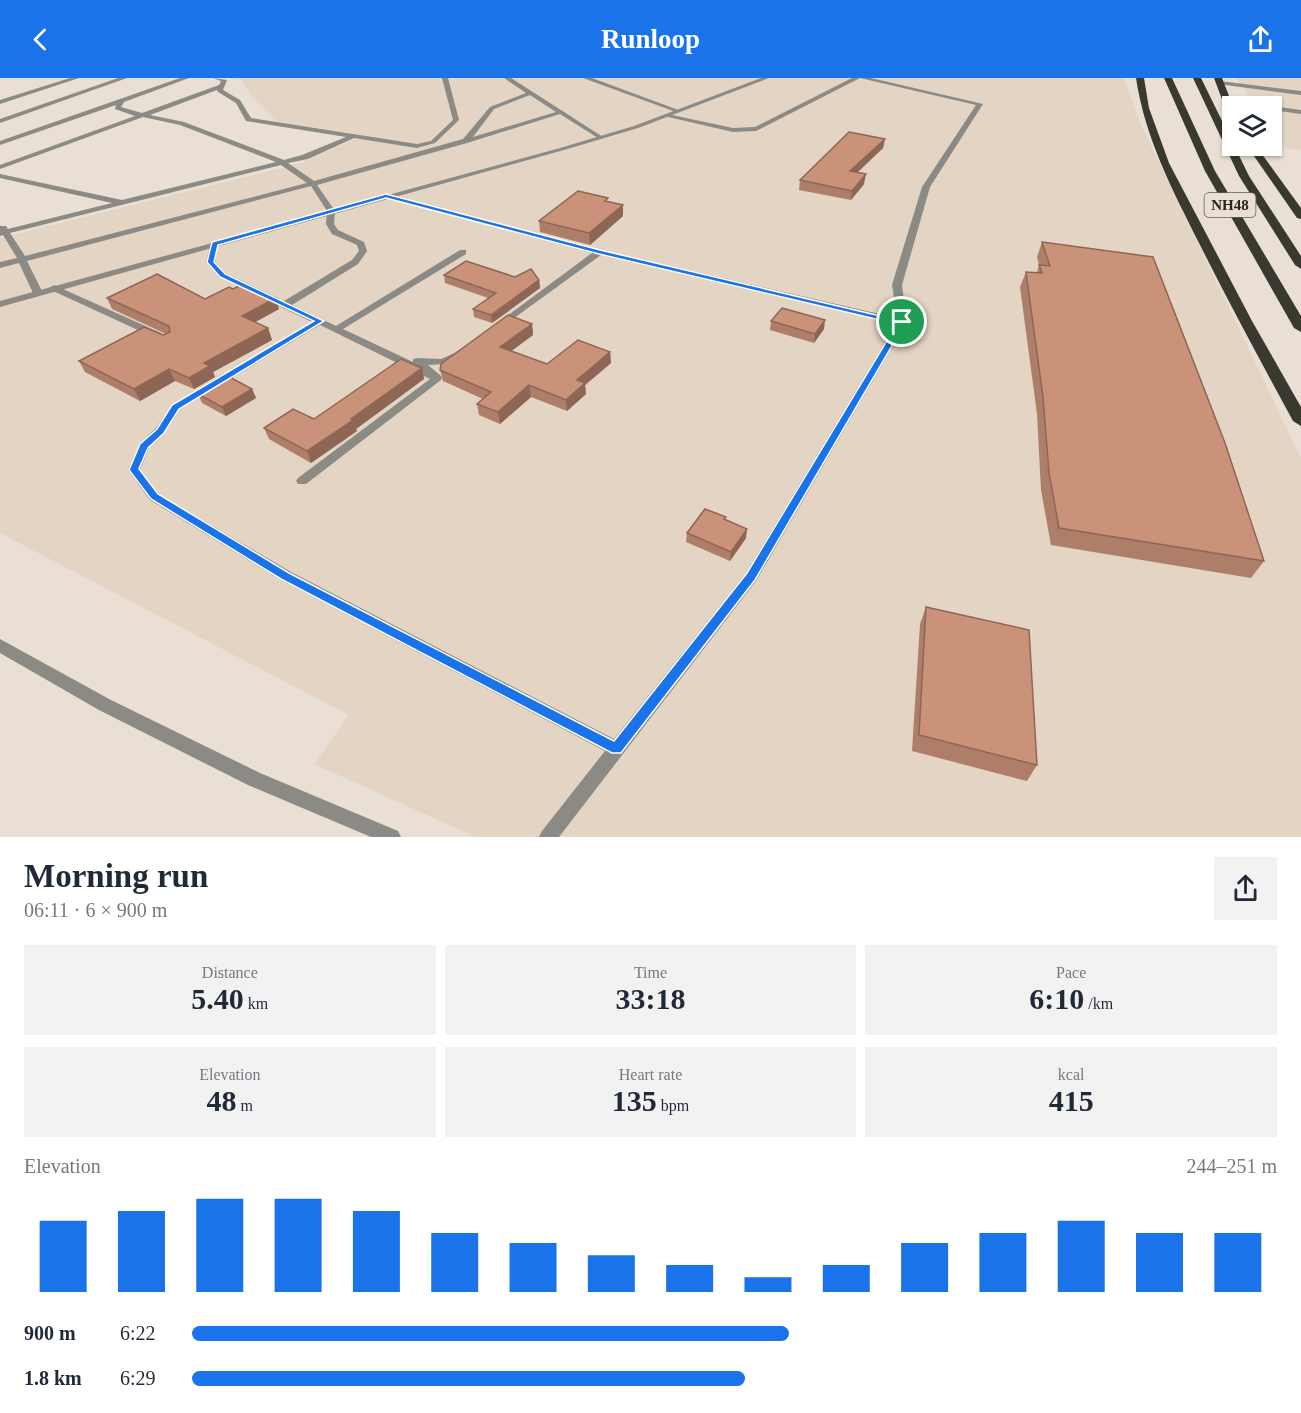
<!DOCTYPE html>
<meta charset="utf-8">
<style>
:root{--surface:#fff;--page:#f2f2f3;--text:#1f2937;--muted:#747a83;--accent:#1a73e8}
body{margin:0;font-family:"Times New Roman",serif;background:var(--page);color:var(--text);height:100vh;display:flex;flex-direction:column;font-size:22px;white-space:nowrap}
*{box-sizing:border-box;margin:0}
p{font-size:20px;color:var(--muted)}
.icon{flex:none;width:33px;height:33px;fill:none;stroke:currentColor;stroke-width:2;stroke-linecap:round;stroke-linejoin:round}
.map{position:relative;height:759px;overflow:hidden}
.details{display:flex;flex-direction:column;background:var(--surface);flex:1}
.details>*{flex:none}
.tools{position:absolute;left:1222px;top:18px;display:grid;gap:12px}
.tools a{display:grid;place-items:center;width:60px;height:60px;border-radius:0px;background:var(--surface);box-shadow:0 2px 4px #0004;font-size:30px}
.pin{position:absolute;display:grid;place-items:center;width:51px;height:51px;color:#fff;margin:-26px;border:3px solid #fff;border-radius:50%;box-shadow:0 2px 6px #0007}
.round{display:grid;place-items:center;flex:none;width:63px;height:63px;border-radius:0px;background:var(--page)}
.head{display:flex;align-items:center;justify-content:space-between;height:102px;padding:0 24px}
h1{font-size:33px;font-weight:600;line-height:45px}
.stats{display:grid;grid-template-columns:repeat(3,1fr);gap:9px;height:102px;padding:6px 24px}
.stats div{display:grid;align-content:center;border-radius:0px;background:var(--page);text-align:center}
.stats b{font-size:30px;font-weight:600}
.stats small{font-size:16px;font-weight:400}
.stats p{font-size:16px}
.chart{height:168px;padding:12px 24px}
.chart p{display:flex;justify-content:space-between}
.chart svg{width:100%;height:108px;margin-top:6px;stroke:var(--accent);stroke-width:6}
ul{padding:0 24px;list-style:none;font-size:20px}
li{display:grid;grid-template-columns:96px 72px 1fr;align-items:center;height:45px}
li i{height:15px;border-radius:8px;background:var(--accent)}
header{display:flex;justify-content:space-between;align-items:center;height:78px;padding:0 24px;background:var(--accent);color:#fff;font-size:27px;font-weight:600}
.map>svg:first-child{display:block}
.built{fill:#e3d4c3}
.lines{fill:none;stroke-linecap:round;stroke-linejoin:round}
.minor{fill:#8b8a85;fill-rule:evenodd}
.tertiary{fill:#8b8a85;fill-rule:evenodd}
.trunk{fill:#3a392f;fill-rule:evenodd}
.wall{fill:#af7e69}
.shaded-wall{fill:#8e6655}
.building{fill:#cb927a;stroke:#8e6655;stroke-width:1.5}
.route{fill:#1a73e8;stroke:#fff;stroke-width:1.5;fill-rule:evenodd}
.labels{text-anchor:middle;stroke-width:5;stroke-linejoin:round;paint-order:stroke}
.shield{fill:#e9dfd4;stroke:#625c56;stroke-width:1.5}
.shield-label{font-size:15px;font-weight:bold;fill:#282420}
</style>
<header><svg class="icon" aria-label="back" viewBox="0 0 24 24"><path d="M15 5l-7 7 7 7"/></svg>Runloop<svg class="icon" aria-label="share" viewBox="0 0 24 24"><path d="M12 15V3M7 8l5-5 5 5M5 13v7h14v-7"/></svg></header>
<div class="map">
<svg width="1301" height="759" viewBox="0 0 1301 759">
<rect width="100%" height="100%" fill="#e9dfd4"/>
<g class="built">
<polygon points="230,0 1124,0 1141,47 1301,380 1301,759 476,759 314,686 349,637 0,455 0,160 301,85 364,57 278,44 251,18 242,2"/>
<polygon points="1236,0 1301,0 1301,72 1284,70 1272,53 1272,28 1255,28"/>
</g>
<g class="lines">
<g class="minor">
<polygon points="70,0 79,0 0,26 0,22"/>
<polygon points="118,0 127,0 0,45 0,41"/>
<path d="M180 0H189L124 24 121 29 142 35 219 7 221 3 213 0 227 2 223 12 240 22 251 40 417 66 431 63 453 42 442 0H448L459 42 435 65 417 70 354 60 308 81 288 85 314 103 463 61 490 29 526 15 504 0H511L603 59 598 60 560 36 467 65 317 107 335 133 334 146 338 152 364 164 367 173 358 186 292 227 336 248 460 172H466V176L343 251 413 284V281L417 280 441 281 457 274 462 277 447 286 428 287 441 298 442 300 441 302 306 406H298L296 403 298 400 430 301 320 247 180 331 164 356 149 370 140 392 158 416 291 494 614 661 746 495 896 246 601 177 499 251 496 250V246L592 175 382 118 386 116 600 172 897 240 892 207 922 109 976 27 860 0H871L983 26 930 109 902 207 907 244 756 503 559 759H539L542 753 605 673 281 502 150 422 128 392 140 365 156 350 172 327 312 244 219 199 206 184 211 164 218 166 215 184 225 195 284 223 352 182 359 173 357 167 332 156 326 146 327 133 311 108 27 183 43 215 41 217H35L33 215 19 185 0 190V184L17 180 3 157 0 158V148H6L8 151 112 125 0 100V96L122 122 276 84 180 47 143 39 0 91V87L135 38 115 31 116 27 0 67V63ZM217 12 218 14 236 25 246 43 346 59 302 77 284 82 184 44 150 37ZM530 17 556 34 473 59 494 31ZM281 87 307 105 25 178 10 155Z"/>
<polygon points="583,0 592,0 681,33 676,34"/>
<polygon points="852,0 860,0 756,53 733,54 664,38 667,36 733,50 755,49"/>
<polygon points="1220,3 1301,13 1301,17 1218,6"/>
<polygon points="1227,22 1263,26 1266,28 1250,28 1225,25 1225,23"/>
<polygon points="1270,28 1272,28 1301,32 1301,36 1272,32"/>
<polygon points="54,207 161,255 162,257 157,260 153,259 51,212 49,210"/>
<polygon points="0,561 111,622 260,695 398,753 401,759 371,759 248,707 99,632 0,575"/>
</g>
<polygon class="tertiary" points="761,0 769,0 638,50 564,72 0,229 0,223 560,70 634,48"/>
<g class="trunk">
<path d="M1136 0H1144L1149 30 1169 85 1252 243 1301 329V348L1293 343C1261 284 1229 225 1199 165 1172 111 1145 60 1136 0Z"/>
<polygon points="1164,0 1172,0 1215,93 1301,238 1301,254 1294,250 1205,93"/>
<polygon points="1193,0 1201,0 1249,98 1301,178 1301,191 1295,187 1239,98"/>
<polygon points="1214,0 1222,0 1233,28 1233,43 1229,40"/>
<polygon points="1247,68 1256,68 1301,130 1301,141 1297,140"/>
</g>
</g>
<g class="wall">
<polygon points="885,61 883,70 857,95 864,106 851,122 799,112 800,102"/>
<polygon points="608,123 623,127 623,138 590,167 540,154 539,143"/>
<polygon points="1042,164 1264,483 1251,500 1051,467 1041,412 1037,336 1020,209 1026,194 1037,194 1039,187 1037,179"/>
<polygon points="444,197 515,199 539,202 540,210 492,245 474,239 473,231 488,220 445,205"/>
<polygon points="107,220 205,221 279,231 255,244 268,250 272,262 213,294 215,299 194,311 175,303 140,323 85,294 79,283 166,256 112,231"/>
<polygon points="771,243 824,251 814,265 770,252"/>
<polygon points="532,246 533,257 511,273 547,286 610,274 611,285 585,307 586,316 567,333 531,319 500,346 479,337 477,326 483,321 443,303 440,292"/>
<polygon points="422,290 424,301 356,351 357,353 311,385 269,361 264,350 314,341"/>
<polygon points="203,309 252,311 256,320 226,338 202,325 198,316 205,312"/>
<polygon points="725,442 746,460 730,483 686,464 687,455"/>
<polygon points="926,529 1037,687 1027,703 912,673 920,546"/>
</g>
<g class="shaded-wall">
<polygon points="885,61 883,70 849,102 850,93"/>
<polygon points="866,96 864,106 851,122 852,113"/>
<polygon points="623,127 623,138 590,167 589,155"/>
<polygon points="539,202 540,210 492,245 491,237"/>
<polygon points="276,220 279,231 246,249 242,238"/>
<polygon points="825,242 824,251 814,265 815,256"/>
<polygon points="532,246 533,257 502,280 500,269"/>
<polygon points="268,250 272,262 213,294 215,299 194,311 189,300 204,285"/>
<polygon points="610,274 611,285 585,307 586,316 567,333 566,322 577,302"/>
<polygon points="422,290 424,301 356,351 357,353 311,385 307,373"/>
<polygon points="169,291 175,303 140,323 134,311"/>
<polygon points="529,307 531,319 500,346 498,334"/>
<polygon points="252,311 256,320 226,338 222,329"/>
<polygon points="747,451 746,460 730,483 731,474"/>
</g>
<g class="building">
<polygon points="849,54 885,61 850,93 866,96 852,113 800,102"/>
<polygon points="578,113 608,120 605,123 623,127 589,155 539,143"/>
<polygon points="1042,164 1153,179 1225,365 1264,483 1059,450 1049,395 1043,319 1026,194 1042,195 1039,187 1050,188"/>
<polygon points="466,183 515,199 531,191 539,202 491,237 473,231 496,215 444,197"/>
<polygon points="157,196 205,221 229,209 233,211 241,207 276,220 242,238 268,250 204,285 210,288 189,300 169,291 134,311 79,283 144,249 163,257 170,254 169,248 107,220"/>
<polygon points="782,230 825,242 815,256 771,243"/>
<polygon points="508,237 532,246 500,269 547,286 578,262 610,274 577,302 585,305 566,322 529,307 498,334 477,326 491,314 440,292 441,286"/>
<polygon points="401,281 422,290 351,341 353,342 307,373 264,350 293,331 314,341"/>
<polygon points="224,296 252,311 222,329 198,316 207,311 203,309"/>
<polygon points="705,431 726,439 724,441 747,451 731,474 687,455"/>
<polygon points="926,529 1029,552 1037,687 919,657"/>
</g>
<path class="route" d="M386 116 600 172 906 244 755 502 621 675H612L281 501 151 421 129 392 140 366 157 351 172 327 314 243 220 199 207 184 212 164ZM386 120 599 176 897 246 747 495 614 663 289 495 158 416 139 391 148 370 164 355 179 331 324 243 225 196 214 184 218 167Z"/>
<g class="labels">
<rect class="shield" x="1204.5" y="115" width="51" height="24" rx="4.5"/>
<g class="shield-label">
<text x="1230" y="132">NH48</text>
</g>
</g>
</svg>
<div class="tools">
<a><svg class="icon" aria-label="layers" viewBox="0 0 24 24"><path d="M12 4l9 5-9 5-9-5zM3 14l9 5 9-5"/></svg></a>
</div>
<div class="pin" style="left:902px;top:244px;background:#1e9e55"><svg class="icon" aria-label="arrive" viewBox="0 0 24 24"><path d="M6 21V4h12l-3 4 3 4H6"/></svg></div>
</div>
<section class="details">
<div class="head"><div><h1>Morning run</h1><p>06:11 · 6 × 900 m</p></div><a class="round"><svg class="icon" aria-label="share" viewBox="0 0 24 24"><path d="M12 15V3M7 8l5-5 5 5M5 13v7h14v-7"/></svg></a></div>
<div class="stats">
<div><p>Distance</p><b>5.40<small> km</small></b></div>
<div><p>Time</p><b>33:18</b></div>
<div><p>Pace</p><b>6:10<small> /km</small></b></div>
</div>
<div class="stats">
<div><p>Elevation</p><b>48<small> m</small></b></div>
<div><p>Heart rate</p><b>135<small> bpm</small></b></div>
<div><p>kcal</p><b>415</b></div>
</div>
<div class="chart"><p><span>Elevation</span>244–251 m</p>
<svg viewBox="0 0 160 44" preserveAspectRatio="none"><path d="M5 44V15M15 44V11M25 44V6M35 44V6M45 44V11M55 44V20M65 44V24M75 44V29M85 44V33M95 44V38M105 44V33M115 44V24M125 44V20M135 44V15M145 44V20M155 44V20"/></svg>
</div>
<ul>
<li><b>900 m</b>6:22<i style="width:55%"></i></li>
<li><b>1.8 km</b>6:29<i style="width:51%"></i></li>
</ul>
</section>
